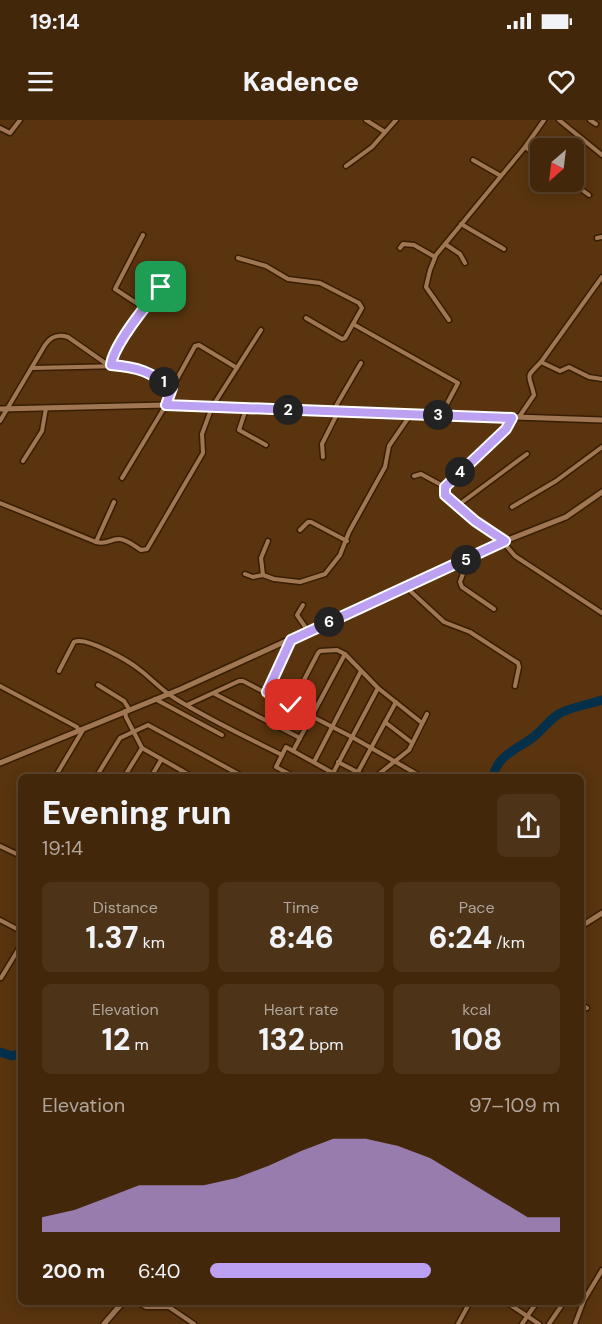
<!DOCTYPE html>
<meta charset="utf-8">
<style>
:root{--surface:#43270a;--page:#4d3318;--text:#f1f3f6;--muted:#afa59c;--line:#5b442b;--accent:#bca0f2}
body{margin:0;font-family:"DM Sans",sans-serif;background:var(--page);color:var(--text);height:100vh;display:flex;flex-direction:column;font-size:22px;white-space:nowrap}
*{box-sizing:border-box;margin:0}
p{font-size:20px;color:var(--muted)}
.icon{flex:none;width:33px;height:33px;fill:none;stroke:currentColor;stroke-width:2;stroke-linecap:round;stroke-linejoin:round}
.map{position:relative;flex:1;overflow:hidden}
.panel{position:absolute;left:18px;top:654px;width:566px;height:531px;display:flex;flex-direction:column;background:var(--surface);border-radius:9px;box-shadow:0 3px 15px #0003,0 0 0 2px var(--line)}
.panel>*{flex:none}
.needle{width:39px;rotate:208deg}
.buttons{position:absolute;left:530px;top:18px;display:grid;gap:12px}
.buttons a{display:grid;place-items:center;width:54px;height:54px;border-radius:9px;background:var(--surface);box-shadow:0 3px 15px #0003,0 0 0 2px var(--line);font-size:30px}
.pin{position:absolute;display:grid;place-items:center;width:51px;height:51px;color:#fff;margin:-26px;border-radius:12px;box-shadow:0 3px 9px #0006}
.km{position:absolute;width:30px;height:30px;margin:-15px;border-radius:50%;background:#222;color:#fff;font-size:16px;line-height:30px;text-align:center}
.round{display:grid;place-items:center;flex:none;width:63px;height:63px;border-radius:9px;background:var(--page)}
.summary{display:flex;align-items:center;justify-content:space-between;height:102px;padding:0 24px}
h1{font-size:33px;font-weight:800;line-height:45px}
.metrics{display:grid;grid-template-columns:repeat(3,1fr);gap:9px;height:102px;padding:6px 24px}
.metrics div{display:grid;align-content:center;border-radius:9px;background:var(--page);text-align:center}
.metrics b{font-size:30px;font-weight:800}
.metrics small{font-size:16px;font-weight:400}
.metrics p{font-size:16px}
.chart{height:168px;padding:12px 24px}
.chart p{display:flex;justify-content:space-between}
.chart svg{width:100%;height:108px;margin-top:6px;fill:var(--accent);opacity:.7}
ul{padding:0 24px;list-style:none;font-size:20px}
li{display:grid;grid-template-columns:96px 72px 1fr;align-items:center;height:45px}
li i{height:15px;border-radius:8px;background:var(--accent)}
.status{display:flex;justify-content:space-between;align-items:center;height:42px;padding:0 30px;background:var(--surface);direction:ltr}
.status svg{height:16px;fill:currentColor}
header{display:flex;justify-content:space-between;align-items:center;height:78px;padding:0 24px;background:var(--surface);font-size:27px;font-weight:800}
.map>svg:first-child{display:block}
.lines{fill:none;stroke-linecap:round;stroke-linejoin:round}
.river{stroke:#05304a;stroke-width:9}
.minor-casing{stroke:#381d02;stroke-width:7}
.tertiary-casing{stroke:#381d02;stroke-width:8}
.minor{stroke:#a17753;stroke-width:4}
.tertiary{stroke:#a17753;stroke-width:5}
.route-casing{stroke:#fff;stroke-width:12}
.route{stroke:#bca0f2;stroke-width:8}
</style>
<div class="status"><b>19:14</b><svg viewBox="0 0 49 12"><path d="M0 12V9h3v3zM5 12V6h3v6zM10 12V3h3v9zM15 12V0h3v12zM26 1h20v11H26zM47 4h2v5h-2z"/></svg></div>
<header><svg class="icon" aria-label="menu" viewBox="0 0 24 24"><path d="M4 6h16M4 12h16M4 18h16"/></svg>Kadence<svg class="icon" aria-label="heart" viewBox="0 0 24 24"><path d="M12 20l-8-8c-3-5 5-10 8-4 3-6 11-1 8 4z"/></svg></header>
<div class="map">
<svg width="602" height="1204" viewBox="0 0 602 1204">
<rect width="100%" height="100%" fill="#59340e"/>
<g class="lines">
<g class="river">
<path d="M493 657C497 634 521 628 536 615 546 606 553 595 565 591 577 586 590 584 602 580"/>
<polyline points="0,932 12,936 21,933"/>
</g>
<g class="minor-casing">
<g id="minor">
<polyline points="366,0 385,12"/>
<polyline points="559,0 602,35"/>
<polyline points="590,0 596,4"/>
<polyline points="0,8 10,13 20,0"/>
<polyline points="525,27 540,38"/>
<polyline points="473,40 501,56"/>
<polyline points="346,46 372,27 396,0"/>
<polyline points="571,62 589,75"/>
<polyline points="461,104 504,129"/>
<polyline points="143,115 115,169 144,188"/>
<polyline points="597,118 602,117"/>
<polyline points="445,124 460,134 465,143"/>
<polyline points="400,128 403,124 414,125 435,137"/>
<polyline points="238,138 266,146 288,159 320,163 359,183 362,188 353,204 458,263 441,295"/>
<polyline points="306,198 342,219 345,218 353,204"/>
<polyline points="449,200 426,167 430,150 436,135 525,27 544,0"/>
<polyline points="541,242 560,251 569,247 589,257 602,259"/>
<path d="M111 245C112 226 148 182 161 167"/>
<polyline points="32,248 122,246 150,253 172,268"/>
<polyline points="246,289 239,310 266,325"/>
<polyline points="333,291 361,243"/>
<path d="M519 297 534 275C529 253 524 259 541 242L602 157"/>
<path d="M0 301 45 225C51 216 58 214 68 217L108 245"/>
<polyline points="323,337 322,324 338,292"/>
<polyline points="23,341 42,311 46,288"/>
<polyline points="414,356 421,354 445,367"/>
<polyline points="122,358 166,285 172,268 195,226 199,225 237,248"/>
<polyline points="0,383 96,422 114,382"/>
<polyline points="457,386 527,334"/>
<polyline points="512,387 556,361 602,327"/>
<polyline points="300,410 308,402 311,402 347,421"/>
<polyline points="505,421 475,401 445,375 445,367 506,309 512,298"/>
<path d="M96 422C108 425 109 419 119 419 127 419 134 426 141 430L147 429 203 333 202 314 212 287 261 210"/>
<polyline points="503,422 515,436 602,493"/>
<polyline points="468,440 460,462 462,467 494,489"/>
<polyline points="245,454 253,457 263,455 274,459 300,462 325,454 340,435 349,412 385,347 389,326 411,294"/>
<polyline points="263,455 261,438 268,421"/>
<polyline points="406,467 444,502 470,512 518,543 519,547 515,566"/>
<polyline points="303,485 297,495 308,511"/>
<path d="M59 551 74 522C86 516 129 541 140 550 152 559 162 571 176 579 210 600 246 617 282 635"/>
<polyline points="98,565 124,581 129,589"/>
<polyline points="0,566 77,607 79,611"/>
<polyline points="267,572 291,520"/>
<polyline points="215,574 300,618"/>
<polyline points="155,579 222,615"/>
<polyline points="187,585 239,561 243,561 352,617 422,657"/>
<polyline points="291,585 318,533 320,531 337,530 345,534 378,568 422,603"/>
<polyline points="125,591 126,597 142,628 193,657"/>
<polyline points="385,602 411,622"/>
<polyline points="293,631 345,534"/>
<polyline points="314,642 361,551"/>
<polyline points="338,642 367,657"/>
<polyline points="358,652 396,582"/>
<polyline points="55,657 83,610"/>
<polyline points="96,657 120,618 148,605 244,657"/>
<polyline points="124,657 142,628"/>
<polyline points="151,657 161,640"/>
<polyline points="179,657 182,651"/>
<polyline points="295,657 276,647 286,627 333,653"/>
<polyline points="331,657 378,568"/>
<polyline points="375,657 409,630 427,594"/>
<polyline points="0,726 21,736"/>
<polyline points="0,800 21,811"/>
<polyline points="1,858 21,825"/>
<polyline points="580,884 587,888"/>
<polyline points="137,1182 146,1187 169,1187 194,1204"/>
<polyline points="506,1182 539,1204"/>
<polyline points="458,1204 470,1182"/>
<polyline points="522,1204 537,1182"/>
<polyline points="549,1204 564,1182"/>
<polyline points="575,1204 584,1180 602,1150"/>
</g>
</g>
<g class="tertiary-casing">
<g id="tertiary">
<polyline points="0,289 166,285 602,300"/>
<polyline points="0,643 181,569 505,421 566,397 602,372"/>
<polyline points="580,807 602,793"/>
<polyline points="104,1204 123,1182"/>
</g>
</g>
<use href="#minor" class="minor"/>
<use href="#tertiary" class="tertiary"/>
</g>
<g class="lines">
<g class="route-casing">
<path id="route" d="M161 167C148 183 113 225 111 245 139 247 150 252 172 268L166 285 512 298 506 309 445 367V375L475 401 505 421 291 520 267 572 291 585"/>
</g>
<use href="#route" class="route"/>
</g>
</svg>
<div class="buttons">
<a><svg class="needle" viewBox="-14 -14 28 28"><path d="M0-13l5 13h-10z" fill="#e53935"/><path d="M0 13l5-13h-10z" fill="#afa59c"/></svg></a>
</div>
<div class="pin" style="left:161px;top:167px;background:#1e9e55"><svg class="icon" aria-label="arrive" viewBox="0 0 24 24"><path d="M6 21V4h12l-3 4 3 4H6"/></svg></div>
<div class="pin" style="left:291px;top:585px;background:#d93025"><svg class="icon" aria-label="check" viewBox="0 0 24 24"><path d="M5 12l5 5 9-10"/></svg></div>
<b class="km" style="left:164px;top:262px">1</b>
<b class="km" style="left:288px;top:290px">2</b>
<b class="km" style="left:438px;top:295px">3</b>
<b class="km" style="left:460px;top:352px">4</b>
<b class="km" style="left:466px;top:440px">5</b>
<b class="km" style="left:329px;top:502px">6</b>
<section class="panel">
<div class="summary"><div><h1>Evening run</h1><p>19:14</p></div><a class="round"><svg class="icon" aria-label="share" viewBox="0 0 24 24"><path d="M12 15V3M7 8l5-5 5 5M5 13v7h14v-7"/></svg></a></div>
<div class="metrics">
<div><p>Distance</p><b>1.37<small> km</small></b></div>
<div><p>Time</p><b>8:46</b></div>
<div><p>Pace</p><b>6:24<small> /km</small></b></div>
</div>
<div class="metrics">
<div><p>Elevation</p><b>12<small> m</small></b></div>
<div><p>Heart rate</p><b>132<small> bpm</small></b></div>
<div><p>kcal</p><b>108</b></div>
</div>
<div class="chart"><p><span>Elevation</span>97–109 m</p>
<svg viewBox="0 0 160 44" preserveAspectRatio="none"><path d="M0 44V38L10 35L20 30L30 25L40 25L50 25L60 22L70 17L80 11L90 6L100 6L110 9L120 14L130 22L140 30L150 38L160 38V44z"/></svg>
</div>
<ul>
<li><b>200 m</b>6:40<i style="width:63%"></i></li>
</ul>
</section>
</div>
